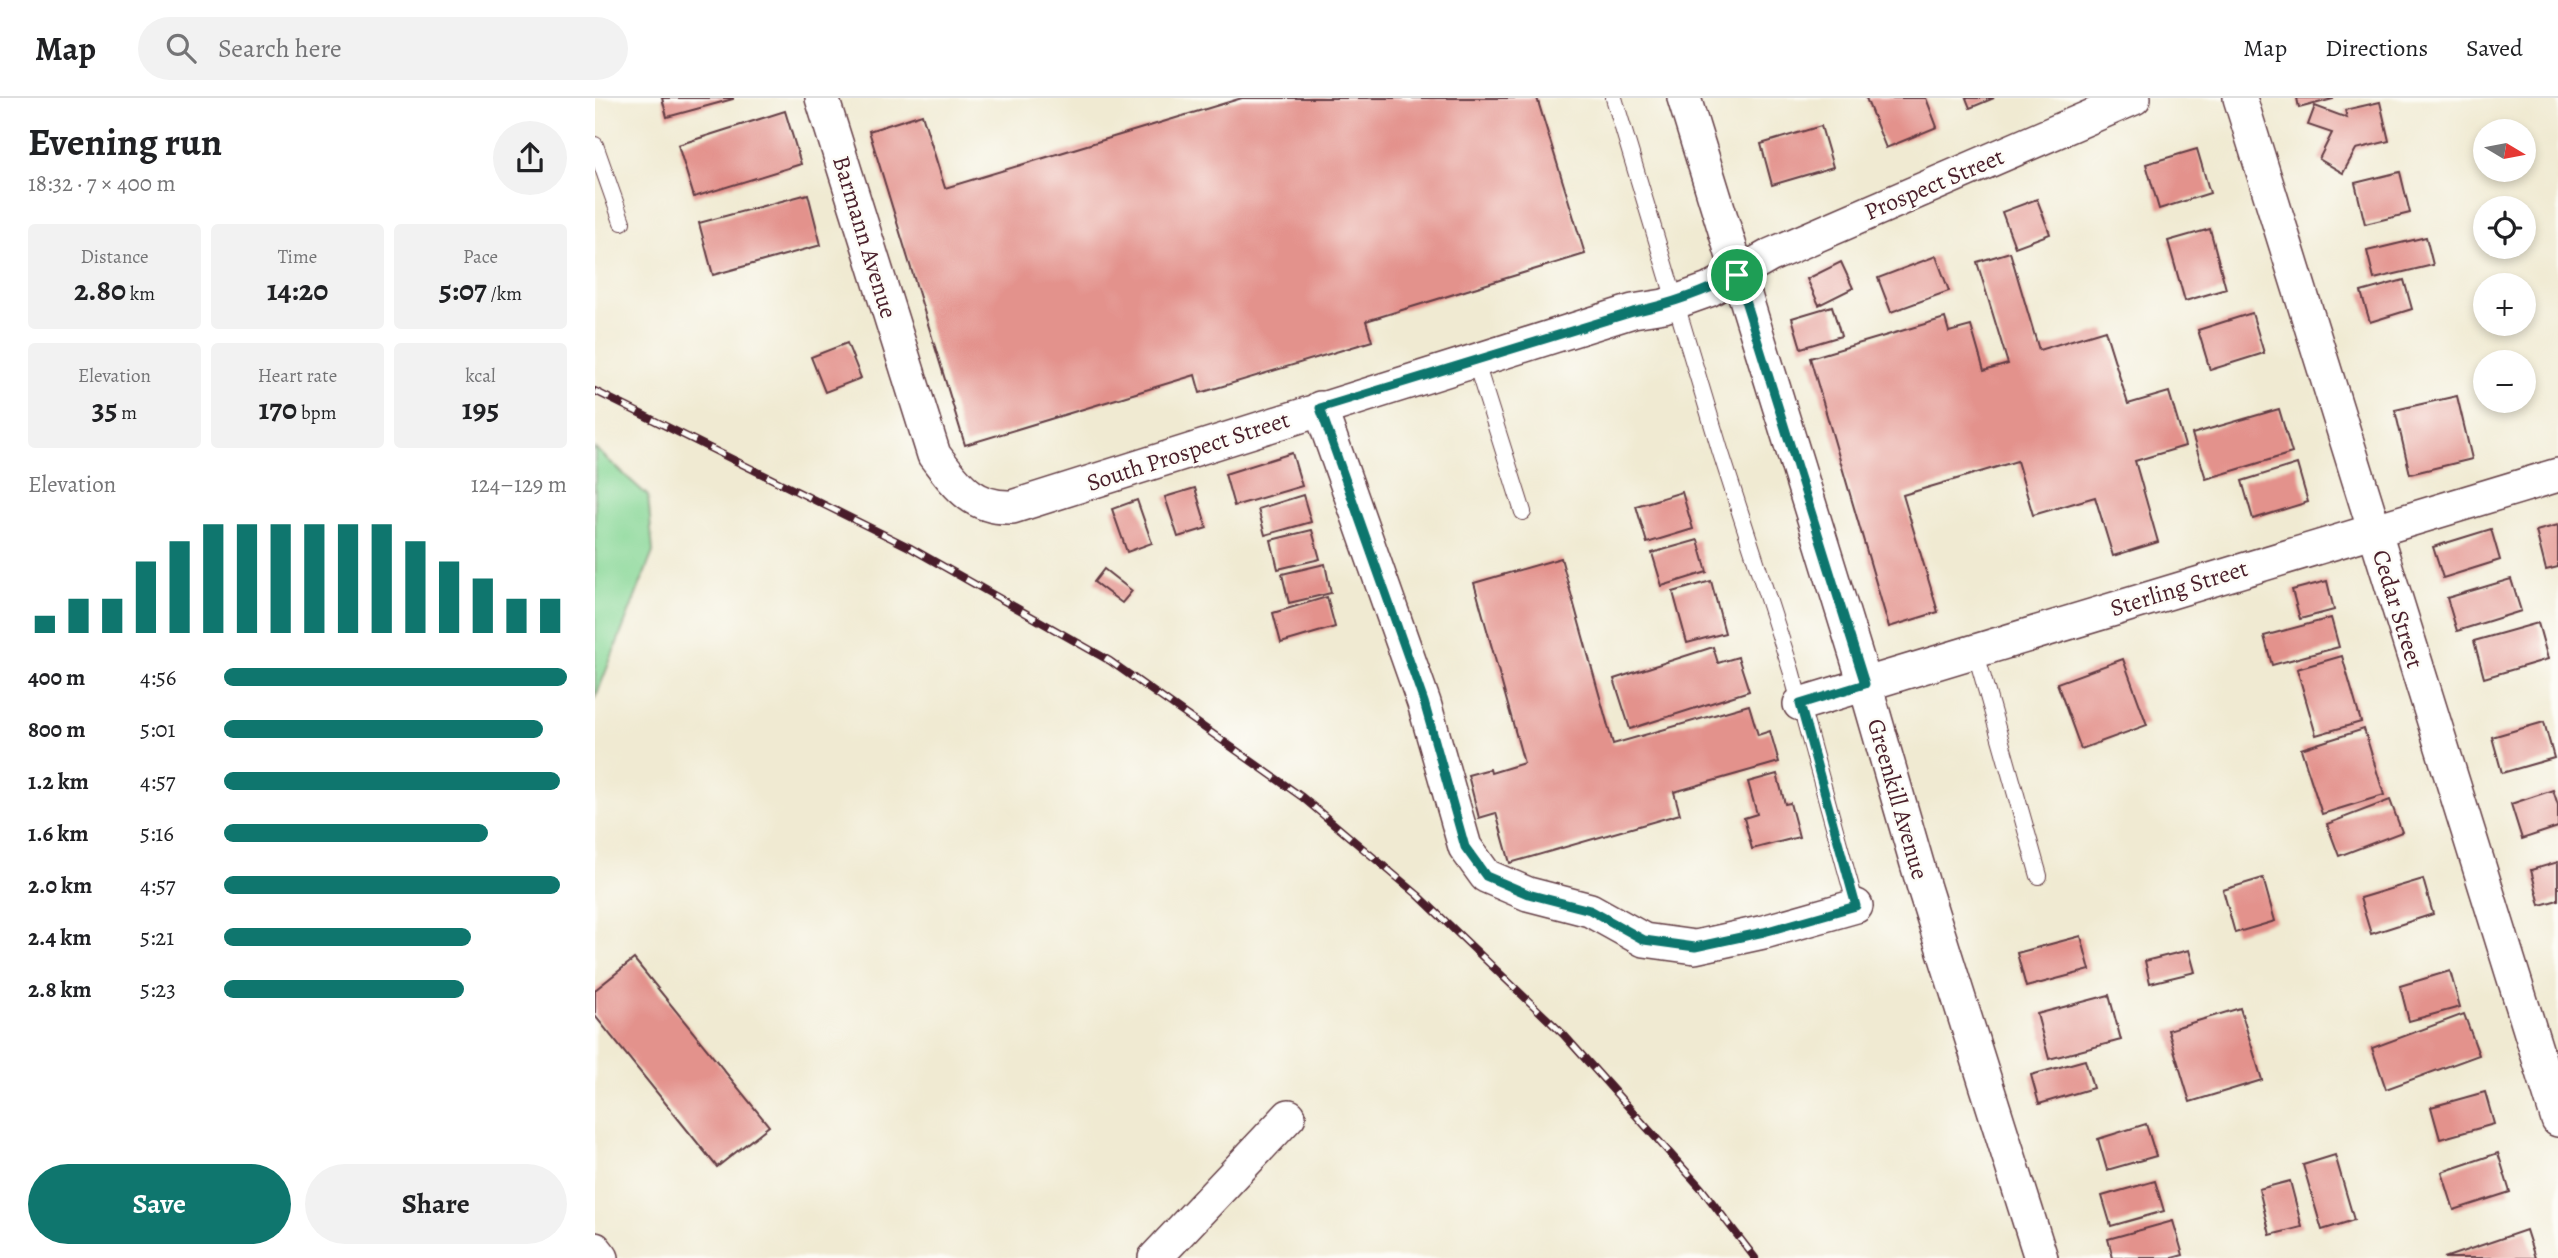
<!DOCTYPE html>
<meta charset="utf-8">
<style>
:root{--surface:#fff;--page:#f2f2f2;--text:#202124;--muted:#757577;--line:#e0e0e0;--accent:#0f766e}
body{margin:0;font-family:Alegreya,serif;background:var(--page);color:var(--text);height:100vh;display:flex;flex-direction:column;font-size:26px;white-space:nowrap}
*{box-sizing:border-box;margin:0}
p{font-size:23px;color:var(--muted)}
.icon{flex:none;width:38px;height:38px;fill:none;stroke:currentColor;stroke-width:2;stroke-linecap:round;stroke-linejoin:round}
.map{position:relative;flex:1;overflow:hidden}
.panel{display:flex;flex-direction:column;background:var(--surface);width:595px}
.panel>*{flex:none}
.needle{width:46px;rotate:100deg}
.controls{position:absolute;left:1878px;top:21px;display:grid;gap:14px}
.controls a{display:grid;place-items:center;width:63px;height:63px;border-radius:50%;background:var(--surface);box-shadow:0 4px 10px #0003;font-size:35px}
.pin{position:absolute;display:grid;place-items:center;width:60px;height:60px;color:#fff;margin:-30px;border:4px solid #fff;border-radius:50%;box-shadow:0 2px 7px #0007}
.round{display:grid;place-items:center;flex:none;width:74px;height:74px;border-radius:37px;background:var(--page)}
.overview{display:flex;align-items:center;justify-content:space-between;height:119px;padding:0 28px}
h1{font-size:38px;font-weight:700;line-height:52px}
.figures{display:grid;grid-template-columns:repeat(3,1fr);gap:10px;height:119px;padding:7px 28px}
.figures div{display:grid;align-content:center;border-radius:7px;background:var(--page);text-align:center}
.figures b{font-size:30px;font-weight:700}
.figures small{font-size:19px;font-weight:400}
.figures p{font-size:19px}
.chart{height:196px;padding:14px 28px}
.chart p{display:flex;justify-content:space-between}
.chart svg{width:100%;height:126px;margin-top:7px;stroke:var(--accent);stroke-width:6}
.action{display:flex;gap:14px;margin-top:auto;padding:14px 28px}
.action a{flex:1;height:80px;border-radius:42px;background:var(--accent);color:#fff;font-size:28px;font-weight:700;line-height:80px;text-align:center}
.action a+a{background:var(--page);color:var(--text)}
ul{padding:0 28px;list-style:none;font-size:23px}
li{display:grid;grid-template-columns:112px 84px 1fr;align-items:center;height:52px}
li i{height:18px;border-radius:9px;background:var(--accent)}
header{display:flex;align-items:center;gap:42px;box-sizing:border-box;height:98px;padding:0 35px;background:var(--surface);border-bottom:2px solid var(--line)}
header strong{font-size:33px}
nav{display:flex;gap:38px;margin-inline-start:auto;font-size:24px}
.search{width:490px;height:63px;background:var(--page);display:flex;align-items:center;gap:18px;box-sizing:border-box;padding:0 24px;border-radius:38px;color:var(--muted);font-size:26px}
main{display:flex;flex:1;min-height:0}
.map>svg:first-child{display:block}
.green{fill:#87d796;stroke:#687b60;stroke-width:2}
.building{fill:#e3928c}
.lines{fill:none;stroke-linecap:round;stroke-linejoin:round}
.lane-casing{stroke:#633d44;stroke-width:18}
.street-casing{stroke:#633d44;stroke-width:36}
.lane{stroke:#fff;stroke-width:16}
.street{stroke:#fff;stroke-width:33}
.rail-casing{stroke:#4a1f2b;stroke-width:8}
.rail{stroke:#fdfcf7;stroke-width:5;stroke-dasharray:16;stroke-linecap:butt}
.route-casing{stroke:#fff;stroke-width:14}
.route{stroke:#0f766e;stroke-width:9}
.labels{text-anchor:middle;stroke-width:5;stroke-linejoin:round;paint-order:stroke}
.street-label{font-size:24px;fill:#4a1f2b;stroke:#fdfcf7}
</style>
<header>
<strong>Map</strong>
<div class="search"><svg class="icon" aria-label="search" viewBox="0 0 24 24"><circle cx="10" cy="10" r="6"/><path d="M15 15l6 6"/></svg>Search here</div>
<nav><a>Map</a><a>Directions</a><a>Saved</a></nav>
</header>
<main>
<section class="panel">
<div class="overview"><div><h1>Evening run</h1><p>18:32 · 7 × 400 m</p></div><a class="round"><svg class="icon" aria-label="share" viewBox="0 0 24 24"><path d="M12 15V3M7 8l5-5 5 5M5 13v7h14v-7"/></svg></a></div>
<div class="figures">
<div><p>Distance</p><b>2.80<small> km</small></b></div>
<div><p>Time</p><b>14:20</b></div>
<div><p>Pace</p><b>5:07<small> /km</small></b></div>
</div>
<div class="figures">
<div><p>Elevation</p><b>35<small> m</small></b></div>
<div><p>Heart rate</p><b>170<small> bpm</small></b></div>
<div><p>kcal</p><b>195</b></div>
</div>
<div class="chart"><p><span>Elevation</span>124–129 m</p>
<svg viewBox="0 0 160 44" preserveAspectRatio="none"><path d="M5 44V38M15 44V32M25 44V32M35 44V19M45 44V12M55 44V6M65 44V6M75 44V6M85 44V6M95 44V6M105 44V6M115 44V12M125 44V19M135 44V25M145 44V32M155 44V32"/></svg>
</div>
<ul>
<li><b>400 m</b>4:56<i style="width:100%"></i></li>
<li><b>800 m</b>5:01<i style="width:93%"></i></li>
<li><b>1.2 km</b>4:57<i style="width:98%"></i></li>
<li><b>1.6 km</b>5:16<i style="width:77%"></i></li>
<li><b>2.0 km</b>4:57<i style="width:98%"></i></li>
<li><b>2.4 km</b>5:21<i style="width:72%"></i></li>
<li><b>2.8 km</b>5:23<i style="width:70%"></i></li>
</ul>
<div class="action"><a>Save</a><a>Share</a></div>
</section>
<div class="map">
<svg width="1963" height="1160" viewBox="0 0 1963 1160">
<rect width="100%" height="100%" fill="#fdfcf7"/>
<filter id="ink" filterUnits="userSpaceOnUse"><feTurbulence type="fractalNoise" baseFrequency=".0143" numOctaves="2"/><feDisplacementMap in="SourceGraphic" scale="14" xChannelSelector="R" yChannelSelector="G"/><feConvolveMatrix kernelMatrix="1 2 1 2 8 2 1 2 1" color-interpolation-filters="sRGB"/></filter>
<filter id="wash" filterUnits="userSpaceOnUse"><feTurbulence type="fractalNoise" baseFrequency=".00686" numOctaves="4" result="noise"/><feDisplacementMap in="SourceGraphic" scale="28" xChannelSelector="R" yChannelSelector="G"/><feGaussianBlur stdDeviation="1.57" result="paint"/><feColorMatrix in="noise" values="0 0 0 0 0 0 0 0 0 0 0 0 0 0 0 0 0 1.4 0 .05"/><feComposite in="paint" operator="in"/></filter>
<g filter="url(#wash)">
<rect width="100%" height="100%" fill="#f0ead2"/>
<polygon class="green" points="0,350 53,398 58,454 0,601"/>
<g id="blocks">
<g class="building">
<polygon points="67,0 138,0 138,1 72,19"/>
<polygon points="647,0 942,0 990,156 771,223 777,243 605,295 600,277 370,347 274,33 327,16 350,90"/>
<polygon points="1271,0 1331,0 1342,29 1291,50"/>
<polygon points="1371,0 1399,0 1375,10"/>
<polygon points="1702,0 1738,0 1738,1 1704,10"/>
<polygon points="1785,4 1794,43 1761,51 1748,75 1724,61 1737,35 1713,27 1720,8 1752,20 1750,12"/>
<polygon points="190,13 206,66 99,99 83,47"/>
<polygon points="1226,28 1238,69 1177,87 1166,46"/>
<polygon points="1602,51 1615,95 1564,111 1551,66"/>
<polygon points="1805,74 1815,115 1770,126 1760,85"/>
<polygon points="213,96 226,147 118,177 104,125"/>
<polygon points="1442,101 1455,136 1420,149 1407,114"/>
<polygon points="1615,131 1631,191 1590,203 1573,143"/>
<polygon points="1831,139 1838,167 1779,181 1772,153"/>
<polygon points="1415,154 1444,252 1510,232 1533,306 1574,294 1590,348 1540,363 1563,444 1518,458 1500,399 1438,417 1422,363 1308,397 1343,514 1294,529 1215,260 1350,220 1354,234 1376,228 1389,273 1413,266 1382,164"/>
<polygon points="1341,158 1354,193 1296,214 1283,180"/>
<polygon points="1246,164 1258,190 1224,207 1212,181"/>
<polygon points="1809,182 1817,211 1775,224 1766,194"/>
<polygon points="1237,208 1246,238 1206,250 1197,220"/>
<polygon points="1657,215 1669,255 1615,272 1603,232"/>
<polygon points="252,245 266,280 230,294 216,259"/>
<polygon points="1862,298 1877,361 1815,376 1800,312"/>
<polygon points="1684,311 1697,355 1611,381 1597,336"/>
<polygon points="697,355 707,388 639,408 630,376"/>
<polygon points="1702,366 1713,404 1658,421 1647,383"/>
<polygon points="600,390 612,430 583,439 570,399"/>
<polygon points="1087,394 1098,431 1052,445 1041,408"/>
<polygon points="708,397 716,424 670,437 663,411"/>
<polygon points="542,402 557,445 532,454 517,411"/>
<polygon points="1963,427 1963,469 1951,472 1941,433"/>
<polygon points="1896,431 1905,462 1848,480 1838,449"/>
<polygon points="717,432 725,461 683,471 676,442"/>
<polygon points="1103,442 1112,474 1067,488 1057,455"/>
<polygon points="966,460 1018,646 1154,607 1163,637 1175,633 1184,664 1079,694 1085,716 915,765 901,715 884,720 873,677 895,671 896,675 929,665 879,485"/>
<polygon points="730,466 736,495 694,505 687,476"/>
<polygon points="509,471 537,493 527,505 499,484"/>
<polygon points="1916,481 1926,513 1862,533 1852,500"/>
<polygon points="1116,483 1130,535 1092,545 1078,494"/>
<polygon points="1732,483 1739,512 1705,521 1697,492"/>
<polygon points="732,499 740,529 686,545 678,515"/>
<polygon points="1736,520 1744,549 1677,567 1669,538"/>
<polygon points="1943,525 1953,561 1889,580 1879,543"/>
<polygon points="1118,549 1123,565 1143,559 1154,593 1035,631 1019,581"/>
<polygon points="1747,558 1766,624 1721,637 1702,571"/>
<polygon points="1528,561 1552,627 1486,651 1462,585"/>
<polygon points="1949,624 1959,660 1907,675 1897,639"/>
<polygon points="1769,631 1789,697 1727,716 1706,651"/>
<polygon points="1182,676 1190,706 1195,705 1204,739 1157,751 1149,720 1162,716 1153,684"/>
<polygon points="1958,692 1963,707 1963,729 1927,741 1916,706"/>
<polygon points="1795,702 1807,734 1744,758 1732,726"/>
<polygon points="1963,764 1963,802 1945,807 1936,772"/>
<polygon points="1668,780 1680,823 1640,835 1628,792"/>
<polygon points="1828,781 1838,816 1776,836 1765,800"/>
<polygon points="1486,838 1495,872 1431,889 1422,855"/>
<polygon points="1594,852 1600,874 1555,885 1550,863"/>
<polygon points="39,861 174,1028 122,1069 0,918 0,892"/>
<polygon points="1855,873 1865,909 1814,923 1805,888"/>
<polygon points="1514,897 1526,942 1454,961 1442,916"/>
<polygon points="1645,910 1667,982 1595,1004 1573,932"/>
<polygon points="1869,916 1884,957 1791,991 1777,950"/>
<polygon points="1490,962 1498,990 1444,1006 1436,977"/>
<polygon points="1890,994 1899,1026 1845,1041 1836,1009"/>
<polygon points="1551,1026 1561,1058 1512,1072 1503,1041"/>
<polygon points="1903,1055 1915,1094 1859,1112 1847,1074"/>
<polygon points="1740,1057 1759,1122 1727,1132 1708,1067"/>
<polygon points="1560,1083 1569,1113 1516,1128 1507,1098"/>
<polygon points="1695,1083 1707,1129 1675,1137 1664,1091"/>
<polygon points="1578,1123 1588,1157 1577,1160 1518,1160 1513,1141"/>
<polygon points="1931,1132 1940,1160 1849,1160"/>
</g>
</g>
</g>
<g filter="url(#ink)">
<use href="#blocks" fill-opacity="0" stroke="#633d44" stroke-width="2"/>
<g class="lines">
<g class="lane-casing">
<g id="lane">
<polyline points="1019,0 1125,352 1196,572 1261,808"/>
<polyline points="0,47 27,124"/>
<polyline points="880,262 928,414"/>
<polyline points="1380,552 1444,778"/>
</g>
</g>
<g class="street-casing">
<g id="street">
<path d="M227 0 339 357C361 385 377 411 417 409L1038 213 1069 208 1114 192 1176 157 1539 0"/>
<polyline points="1089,0 1270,586 1329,790 1446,1160"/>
<polyline points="1645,0 1963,1022"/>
<polyline points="725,310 829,605 870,749 891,778 933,796 995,812 1049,842 1100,849 1169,834 1261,808"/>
<polyline points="1205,606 1963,377"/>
<polyline points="0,1151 7,1160"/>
<polyline points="560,1160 694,1018"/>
</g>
</g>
<use href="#lane" class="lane"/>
<use href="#street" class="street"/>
<g class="rail-casing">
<polyline id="rail" points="0,293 314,449 515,563 707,699 823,797 968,936 1106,1090 1160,1160"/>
</g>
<use href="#rail" class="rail"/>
</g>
</g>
<g class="lines" filter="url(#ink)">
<g class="route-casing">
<path id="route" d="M1142 177 1270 586 1205 606 1261 808 1169 834 1100 849 1049 842 995 812 933 796 891 778 870 749 829 604 725 310 1038 214C1075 206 1108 195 1142 177Z"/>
</g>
<use href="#route" class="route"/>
</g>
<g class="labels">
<g class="street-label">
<text transform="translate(1339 86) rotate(-23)" y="8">Prospect Street</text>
<text transform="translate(270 139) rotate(73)" y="8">Barmann Avenue</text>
<text transform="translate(593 353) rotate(-18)" y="8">South Prospect Street</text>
<text transform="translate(1584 490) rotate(-17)" y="8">Sterling Street</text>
<text transform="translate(1803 511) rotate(73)" y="8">Cedar Street</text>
<text transform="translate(1303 701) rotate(74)" y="8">Greenkill Avenue</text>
</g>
</g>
</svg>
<div class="controls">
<a><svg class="needle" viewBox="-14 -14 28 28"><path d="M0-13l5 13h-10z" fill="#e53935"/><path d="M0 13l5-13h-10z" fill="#757577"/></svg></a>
<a><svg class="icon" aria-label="locate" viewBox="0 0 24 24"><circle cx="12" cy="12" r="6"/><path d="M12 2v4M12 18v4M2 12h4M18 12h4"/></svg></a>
<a>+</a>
<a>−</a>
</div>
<div class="pin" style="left:1142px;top:177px;background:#1e9e55"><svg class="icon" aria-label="arrive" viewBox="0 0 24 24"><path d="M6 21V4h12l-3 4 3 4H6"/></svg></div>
</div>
</main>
